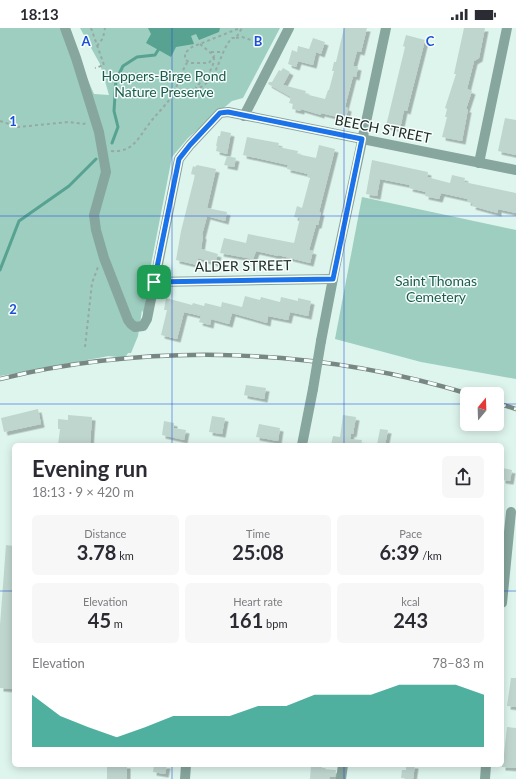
<!DOCTYPE html>
<meta charset="utf-8">
<style>
:root{--surface:#fff;--page:#f7f7f7;--text:#2b2b33;--muted:#7c7c81;--accent:#058f77}
body{margin:0;font-family:Lato,sans-serif;background:var(--page);color:var(--text);height:100vh;display:flex;flex-direction:column;font-size:15px;white-space:nowrap}
*{box-sizing:border-box;margin:0}
p{font-size:13px;color:var(--muted)}
.icon{flex:none;width:22px;height:22px;fill:none;stroke:currentColor;stroke-width:2;stroke-linecap:round;stroke-linejoin:round}
.map{position:relative;flex:1;overflow:hidden}
.details{position:absolute;left:12px;top:415px;width:492px;height:324px;display:flex;flex-direction:column;background:var(--surface);border-radius:6px;box-shadow:0 2px 10px #0003}
.details>*{flex:none}
.needle{width:26px;rotate:19deg}
.tools{position:absolute;left:460px;top:359px;display:grid;gap:8px}
.tools a{display:grid;place-items:center;width:44px;height:44px;border-radius:6px;background:var(--surface);box-shadow:0 2px 10px #0003;font-size:20px}
.pin{position:absolute;display:grid;place-items:center;width:34px;height:34px;color:#fff;margin:-17px;border-radius:8px;box-shadow:0 2px 6px #0006}
.round{display:grid;place-items:center;flex:none;width:42px;height:42px;border-radius:6px;background:var(--page)}
.headline{display:flex;align-items:center;justify-content:space-between;height:68px;padding:0 20px}
h1{font-size:22px;font-weight:700;line-height:30px}
.metrics{display:grid;grid-template-columns:repeat(3,1fr);gap:6px;height:68px;padding:4px 20px}
.metrics div{display:grid;align-content:center;border-radius:6px;background:var(--page);text-align:center}
.metrics b{font-size:20px;font-weight:700}
.metrics small{font-size:11px;font-weight:400}
.metrics p{font-size:11px}
.chart{height:112px;padding:8px 20px}
.chart p{display:flex;justify-content:space-between}
.chart svg{width:100%;height:72px;margin-top:4px;fill:var(--accent);opacity:.7}
.status{display:flex;justify-content:space-between;align-items:center;height:28px;padding:0 20px;background:var(--surface);direction:ltr}
.status svg{height:11px;fill:currentColor}
.map>svg:first-child{display:block}
.green{fill:#9dcec0}
.water{fill:#57a290}
.lines{fill:none;stroke-linecap:round;stroke-linejoin:round}
.stream{stroke:#57a290;stroke-width:3}
.building{fill:#bfd6cf;filter:url(#shadow)}
.path{stroke:#97a9a3;stroke-width:2;stroke-dasharray:3 3;stroke-linecap:butt}
.minor{stroke:#87a69d;stroke-width:10}
.rail-casing{stroke:#788783;stroke-width:4.5}
.rail{stroke:#f5fefb;stroke-width:3;stroke-dasharray:9;stroke-linecap:butt}
.minor-bridge{stroke:#87a69d;stroke-width:10}
.route-casing{stroke:#fff;stroke-width:8}
.route{stroke:#1a73e8;stroke-width:5}
.grid{fill:none;stroke:#1d4ed8;stroke-width:1;stroke-opacity:0.55}
.labels{text-anchor:middle;stroke-width:3;stroke-linejoin:round;paint-order:stroke}
.park-label{font-size:14px;fill:#1d5b4d;stroke:#f5fefb}
.street-label{font-size:14px;fill:#222a28;stroke:#f5fefb}
.grid-label{font-size:13px;text-anchor:middle;font-weight:bold;fill:#1d4ed8;stroke:#f5fefb;stroke-width:3;stroke-linejoin:round;paint-order:stroke}
</style>
<div class="status"><b>18:13</b><svg viewBox="0 0 49 12"><path d="M0 12V9h3v3zM5 12V6h3v6zM10 12V3h3v9zM15 12V0h3v12zM26 1h20v11H26zM47 4h2v5h-2z"/></svg></div>
<div class="map">
<svg width="516" height="751" viewBox="0 0 516 751">
<defs>
<filter id="shadow"><feDropShadow dx="3.5" dy="3.5" stdDeviation="0" flood-color="#0004"/></filter>
</defs>
<rect width="100%" height="100%" fill="#def5ee"/>
<g class="green">
<polygon points="0,0 65,0 94,66 109,67 100,36 80,0 280,0 243,70 232,73 188,110 172,129 148,252 144,287 142,282 138,308 131,325 128,325 125,330 109,328 0,348"/>
<polygon points="362,169 516,202 516,351 421,334 335,311"/>
</g>
<polygon class="water" points="148,0 220,0 219,4 199,12 196,6 191,8 194,16 176,19 171,29 146,15 151,6"/>
<g class="lines">
<g class="stream">
<polyline points="112,115 118,99 114,83 116,52 123,38 137,29 155,27 160,19"/>
<polyline points="0,242 19,193 69,158 96,131"/>
</g>
</g>
<g class="building">
<polygon points="344,0 367,0 361,24 357,23 353,38 358,39 356,49 353,48 345,79 348,80 346,91 321,85 321,87 301,81 301,83 292,81 293,76 289,75 291,69 268,56 269,54 272,54 279,42 281,43 283,40 290,44 283,57 306,63 305,66 325,71 328,62 329,62 334,43 332,43 334,34 336,34"/>
<polygon points="464,0 485,0 479,30 474,33 467,61 472,63 466,81 468,81 462,113 442,109 447,89 445,89 447,81 445,80 456,46 454,46"/>
<polygon points="406,7 425,12 407,83 404,82 400,101 386,98 405,19 403,18"/>
<polygon points="313,10 325,14 321,26 316,24 313,37 298,33 296,39 288,36 292,22 297,24 298,18 309,21"/>
<polygon points="505,90 516,92 516,127 498,123"/>
<polygon points="221,103 231,105 227,126 216,123 217,118 216,118 218,108 220,108"/>
<polygon points="247,109 279,115 278,119 298,123 297,126 316,130 319,117 335,121 319,184 321,184 318,197 316,197 309,222 313,223 310,235 278,227 278,228 256,223 253,231 220,225 224,210 246,215 248,206 294,215 300,190 294,189 297,178 302,180 310,150 307,149 308,146 287,141 288,137 243,127"/>
<polygon points="227,128 236,130 234,139 224,137"/>
<polygon points="372,132 428,144 427,149 450,155 452,147 465,150 464,154 516,165 516,185 498,181 498,185 490,183 472,178 473,175 467,174 468,171 441,165 439,171 425,168 426,164 409,160 410,157 380,151 377,168 366,166"/>
<polygon points="197,137 216,141 207,180 227,184 225,193 207,188 202,207 203,208 201,221 218,226 215,235 198,230 197,237 176,232 181,203 195,147 191,146 193,138 195,139"/>
<polygon points="245,268 260,272 261,269 280,274 281,269 298,273 298,270 311,273 308,288 290,284 288,292 268,288 267,295 232,285 229,296 211,291 210,297 199,294 201,288 184,284 177,311 161,307 167,282 164,282 166,270 192,277 193,275 204,278 205,275 221,279 222,274 242,279"/>
<polygon points="246,357 266,360 264,371 244,367"/>
<polygon points="38,381 41,396 4,404 1,390"/>
<polygon points="68,387 92,389 90,417 58,417 60,401 58,401 58,391 68,392"/>
<polygon points="343,387 356,389 353,406 351,405 350,411 362,412 361,417 331,417 333,408 340,409"/>
<polygon points="212,388 225,390 222,406 209,404"/>
<polygon points="164,393 174,395 174,400 186,402 184,412 162,407"/>
<polygon points="259,396 280,400 278,413 256,409"/>
<polygon points="380,401 388,402 385,417 377,417"/>
<polygon points="502,440 512,442 510,453 502,452"/>
<polygon points="6,517 14,518 14,661 0,660 0,597"/>
<polygon points="511,650 516,650 516,679 507,678"/>
<polygon points="507,699 516,700 516,740 502,739 502,726 504,726"/>
<rect x="107" y="737" width="20" height="14"/>
<polygon points="154,737 167,737 165,746 153,744"/>
<polygon points="311,737 322,737 322,741 336,742 335,749 330,749 329,751 310,751"/>
<polygon points="406,737 415,737 413,751 401,750 402,742 406,742"/>
</g>
<g class="lines">
<g class="path">
<polyline points="91,0 104,37 95,40"/>
<polyline points="236,10 242,9 251,12"/>
<polyline points="200,16 212,26 214,28 209,35 190,35 185,31 185,25 192,19 240,0"/>
<polyline points="97,18 103,10 105,0"/>
<polyline points="211,24 223,24"/>
<path d="M214 29C214 42 205 50 196 59V61C219 54 218 25 232 10H236L242 0"/>
<polyline points="0,93 18,99 69,94 83,96 87,95"/>
<path d="M111 123C133 125 138 110 149 96 156 86 165 79 171 69 178 58 181 44 188 33"/>
<polyline points="85,319 92,255 98,239"/>
</g>
<g class="minor">
<polyline points="65,0 76,30 99,104 106,144 94,187 96,202 104,230 128,292 131,296 135,299 143,298 147,291 179,131 190,117 220,85 228,84 516,142"/>
<polyline points="244,88 289,0"/>
<polyline points="479,135 507,0"/>
<polyline points="154,254 333,251"/>
<polyline points="321,313 335,240 386,0"/>
<polyline points="302,417 313,361"/>
<polyline points="502,575 511,484"/>
<polyline points="185,751 186,737"/>
<polyline points="341,751 343,737"/>
<polyline points="485,751 486,737"/>
</g>
<g class="rail-casing">
<g id="rail">
<path d="M0 351C153 314 319 320 469 366"/>
<polyline points="497,375 516,381"/>
</g>
</g>
<use href="#rail" class="rail"/>
<polyline class="minor-bridge" points="313,361 321,313"/>
</g>
<g class="lines">
<g class="route-casing">
<polygon id="route" points="228,84 362,111 333,251 154,254 179,131 190,117 220,85"/>
</g>
<use href="#route" class="route"/>
</g>
<path class="grid" d="M172 0V417M344 0V417M0 188H516M0 376H467M497 376H516M0 563H14M502 563H516M172 737V751M344 737V751"/>
<g class="labels">
<g class="park-label">
<text x="164" y="53">Hoppers-Birge Pond<tspan x="164" dy="16">Nature Preserve</tspan></text>
<text x="436" y="258">Saint Thomas<tspan x="436" dy="16">Cemetery</tspan></text>
</g>
<g class="street-label">
<text transform="translate(383 101) rotate(11)" y="5">BEECH STREET</text>
<text transform="translate(243 238) rotate(-1)" y="5">ALDER STREET</text>
</g>
</g>
<g class="grid-label">
<text x="86" y="18">A</text>
<text x="258" y="18">B</text>
<text x="430" y="18">C</text>
<text x="13" y="98">1</text>
<text x="13" y="286">2</text>
</g>
</svg>
<div class="tools">
<a><svg class="needle" viewBox="-14 -14 28 28"><path d="M0-13l5 13h-10z" fill="#e53935"/><path d="M0 13l5-13h-10z" fill="#7c7c81"/></svg></a>
</div>
<div class="pin" style="left:154px;top:254px;background:#1e9e55"><svg class="icon" aria-label="arrive" viewBox="0 0 24 24"><path d="M6 21V4h12l-3 4 3 4H6"/></svg></div>
<section class="details">
<div class="headline"><div><h1>Evening run</h1><p>18:13 · 9 × 420 m</p></div><a class="round"><svg class="icon" aria-label="share" viewBox="0 0 24 24"><path d="M12 15V3M7 8l5-5 5 5M5 13v7h14v-7"/></svg></a></div>
<div class="metrics">
<div><p>Distance</p><b>3.78<small> km</small></b></div>
<div><p>Time</p><b>25:08</b></div>
<div><p>Pace</p><b>6:39<small> /km</small></b></div>
</div>
<div class="metrics">
<div><p>Elevation</p><b>45<small> m</small></b></div>
<div><p>Heart rate</p><b>161<small> bpm</small></b></div>
<div><p>kcal</p><b>243</b></div>
</div>
<div class="chart"><p><span>Elevation</span>78–83 m</p>
<svg viewBox="0 0 160 44" preserveAspectRatio="none"><path d="M0 44V12L10 25L20 32L30 38L40 32L50 25L60 25L70 25L80 19L90 19L100 12L110 12L120 12L130 6L140 6L150 6L160 12V44z"/></svg>
</div>
</section>
</div>
